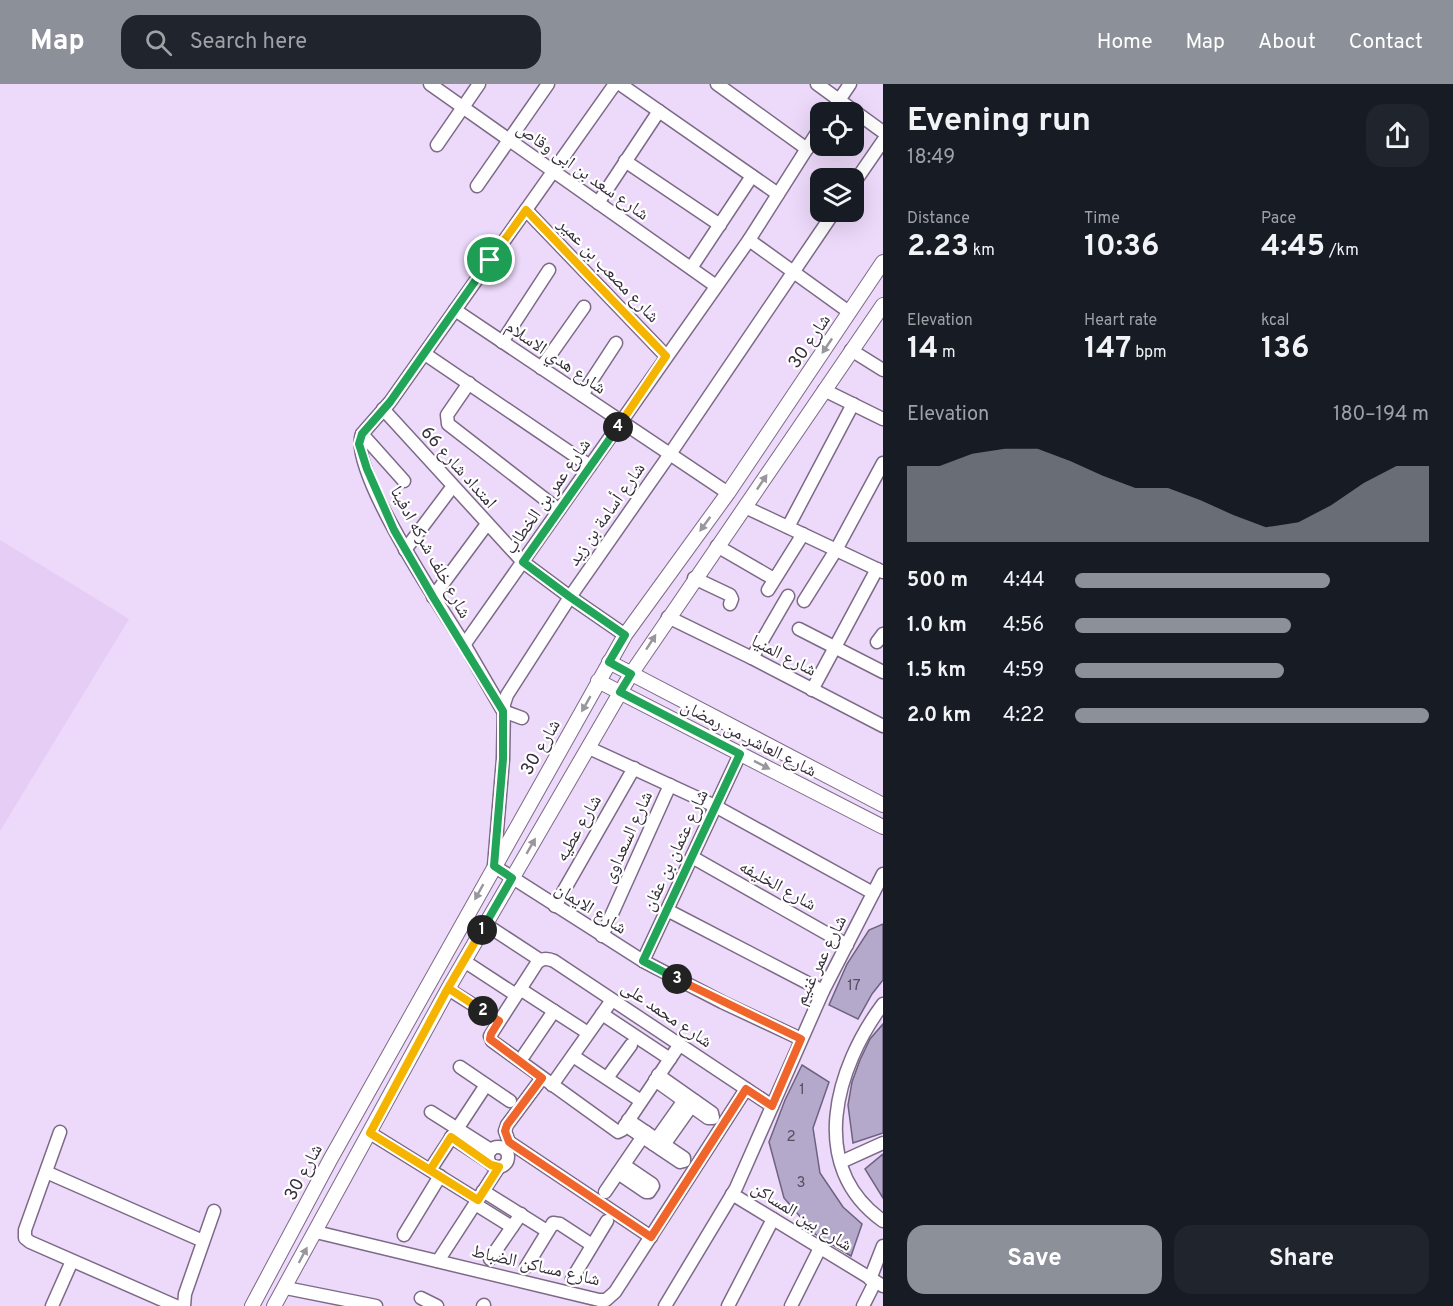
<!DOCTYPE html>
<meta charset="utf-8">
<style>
:root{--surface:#171b24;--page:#20242c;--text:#f1f3f6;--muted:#9ea1a6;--accent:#8c9099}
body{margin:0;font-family:Overpass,"Noto Naskh Arabic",sans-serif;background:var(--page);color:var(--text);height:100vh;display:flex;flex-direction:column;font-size:22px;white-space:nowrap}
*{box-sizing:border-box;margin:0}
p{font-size:20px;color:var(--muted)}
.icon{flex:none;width:33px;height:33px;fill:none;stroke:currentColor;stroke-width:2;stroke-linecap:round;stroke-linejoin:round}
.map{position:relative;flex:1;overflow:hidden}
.sheet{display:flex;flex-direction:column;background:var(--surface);width:570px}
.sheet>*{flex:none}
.fabs{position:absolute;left:810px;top:18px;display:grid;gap:12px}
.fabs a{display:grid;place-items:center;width:54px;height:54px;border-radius:12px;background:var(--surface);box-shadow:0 6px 24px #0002;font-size:30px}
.pin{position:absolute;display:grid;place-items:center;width:51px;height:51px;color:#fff;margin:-26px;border:3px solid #fff;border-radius:50%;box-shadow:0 2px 6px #0007}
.km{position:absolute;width:30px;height:30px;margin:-15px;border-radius:50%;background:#222;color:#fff;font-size:16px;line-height:30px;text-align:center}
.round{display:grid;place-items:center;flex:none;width:63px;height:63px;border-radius:18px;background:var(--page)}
.headline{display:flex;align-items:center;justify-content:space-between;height:102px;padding:0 24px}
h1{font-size:33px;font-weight:700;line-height:45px}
.figures{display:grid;grid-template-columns:repeat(3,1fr);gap:9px;height:102px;padding:6px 24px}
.figures div{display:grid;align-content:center}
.figures b{font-size:30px;font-weight:700}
.figures small{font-size:16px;font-weight:400}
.figures p{font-size:16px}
.chart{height:168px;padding:12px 24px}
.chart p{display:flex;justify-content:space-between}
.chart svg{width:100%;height:108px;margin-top:6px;fill:var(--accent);opacity:.7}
.primary-button{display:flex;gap:12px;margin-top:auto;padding:12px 24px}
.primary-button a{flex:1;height:69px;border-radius:18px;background:var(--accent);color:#fff;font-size:24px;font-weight:700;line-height:69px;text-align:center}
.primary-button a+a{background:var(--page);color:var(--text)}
ul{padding:0 24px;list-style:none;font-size:20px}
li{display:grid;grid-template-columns:96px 72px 1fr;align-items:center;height:45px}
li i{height:15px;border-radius:8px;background:var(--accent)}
header{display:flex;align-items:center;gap:36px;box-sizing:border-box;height:84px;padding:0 30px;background:var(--accent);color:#fff}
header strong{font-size:28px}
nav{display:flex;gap:33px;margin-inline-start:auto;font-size:21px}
.search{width:420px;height:54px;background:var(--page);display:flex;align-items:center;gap:15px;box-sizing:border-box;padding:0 21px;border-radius:18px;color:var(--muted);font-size:22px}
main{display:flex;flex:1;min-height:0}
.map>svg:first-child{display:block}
.built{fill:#e6cdf5}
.building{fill:#b5a9cb;stroke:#6e6281;stroke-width:1.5}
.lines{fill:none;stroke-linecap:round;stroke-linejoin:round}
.minor-casing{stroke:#7c6a87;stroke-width:15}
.tertiary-casing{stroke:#7c6a87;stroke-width:16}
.minor{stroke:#fff;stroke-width:12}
.tertiary{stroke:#fff;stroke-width:14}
.oneway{fill:#9a969d}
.split-1-casing{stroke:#fff;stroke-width:12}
.split-2-casing{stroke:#fff;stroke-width:12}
.split-3-casing{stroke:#fff;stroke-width:12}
.split-4-casing{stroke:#fff;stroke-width:12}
.split-5-casing{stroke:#fff;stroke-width:12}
.split-1{stroke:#22a559;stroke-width:8}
.split-2{stroke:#f5b400;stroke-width:8}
.split-3{stroke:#f0652b;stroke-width:8}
.split-4{stroke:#22a559;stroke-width:8}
.split-5{stroke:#f5b400;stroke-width:8}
.labels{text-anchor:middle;stroke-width:4.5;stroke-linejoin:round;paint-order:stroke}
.number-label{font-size:15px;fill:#564d5f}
.street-label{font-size:18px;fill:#362e3b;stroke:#fff}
</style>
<header>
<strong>Map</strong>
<div class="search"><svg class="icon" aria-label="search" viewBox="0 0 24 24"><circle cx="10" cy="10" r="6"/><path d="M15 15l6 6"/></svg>Search here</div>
<nav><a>Home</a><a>Map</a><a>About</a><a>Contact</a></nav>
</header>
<main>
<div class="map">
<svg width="883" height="1222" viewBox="0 0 883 1222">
<rect width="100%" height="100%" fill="#edd9fa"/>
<polygon class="built" points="0,456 129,535 0,747"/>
<g class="building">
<polygon points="883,840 883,896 872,910 858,935 829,921 847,880 869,846"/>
<polygon points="883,940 883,1049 853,1059 848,1021 852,998 860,976 870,955"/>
<polygon points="802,981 829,998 813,1044 820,1089 843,1123 862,1140 851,1172 815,1150 784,1114 769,1058 785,1016"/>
<polygon points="883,1070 883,1114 865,1085"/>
</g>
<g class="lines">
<g class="minor-casing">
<g id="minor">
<polyline points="430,0 716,202"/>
<polyline points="620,0 778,110"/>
<polyline points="717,0 807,65"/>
<polyline points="817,0 883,48"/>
<polyline points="831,28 850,0"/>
<polyline points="437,61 479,0"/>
<polyline points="625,77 720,141"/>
<polyline points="854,99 883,57"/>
<polyline points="477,102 548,0"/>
<polyline points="598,119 659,27"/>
<polyline points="526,126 666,272"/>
<polyline points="749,156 849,228"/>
<polyline points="691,184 752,92"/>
<polyline points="455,226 728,409"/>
<polyline points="502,258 549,186"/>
<polyline points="851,266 883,286"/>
<polyline points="425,270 590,382"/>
<polyline points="541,284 584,223"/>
<polyline points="469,299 447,331 448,340 559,426"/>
<polyline points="824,306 883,335"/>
<polyline points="582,311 616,259"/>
<polyline points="383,325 523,478 570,513 625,551"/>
<polyline points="362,350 404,397"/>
<polyline points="745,423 883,488"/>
<polyline points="788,443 853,320"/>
<polyline points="717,462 774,495"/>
<polyline points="405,466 453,402"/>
<polyline points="694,494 730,511 732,515 730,520"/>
<polyline points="768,506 803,450"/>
<polyline points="433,513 487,440"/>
<polyline points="804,517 836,466 883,379"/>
<polyline points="668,533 752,574 883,642"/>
<polyline points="799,545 883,588"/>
<polyline points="877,558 883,550"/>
<polyline points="464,561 749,156 820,44"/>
<polyline points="752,574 788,512"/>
<polyline points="812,606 877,485"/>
<path d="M522 634 503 627C490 605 477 582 464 560 443 527 347 383 362 350L390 318 615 0"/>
<polyline points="589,664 715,722 873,809"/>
<polyline points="692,773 847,861"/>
<polyline points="555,822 634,684"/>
<polyline points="667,826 823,907"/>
<polyline points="485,840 540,876"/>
<polyline points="602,852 670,701"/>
<polyline points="464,877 516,911"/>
<polyline points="643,877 740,670"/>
<polyline points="448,905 499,937"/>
<polyline points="520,905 588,949"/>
<path d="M883 920C836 983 806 1082 883 1137"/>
<polyline points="602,930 670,975"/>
<polyline points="801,955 722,918 643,877 494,782 503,675 504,620 507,611 570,513 670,370 834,128"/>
<path d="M680 960 622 1046 618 1048 492 957 490 952 537 879C542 874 547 874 554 877L772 1022"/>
<polyline points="524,971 554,927"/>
<polyline points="573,972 641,1017"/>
<polyline points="460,983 510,1017"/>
<polyline points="542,994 507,1041 505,1047 509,1058 651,1153"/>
<polyline points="607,994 631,961"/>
<polyline points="655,996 708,1034 713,1034 712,1029 658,991"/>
<polyline points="552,1001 612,916"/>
<polyline points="431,1028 491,1066"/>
<polyline points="625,1041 680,1078 684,1077 684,1074 628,1036"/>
<polyline points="60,1048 25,1146 25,1154 30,1158 176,1222"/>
<polyline points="370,1049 478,1116"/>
<polyline points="451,1053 489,1078"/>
<polyline points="653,1060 687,1012"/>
<circle cx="498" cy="1073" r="10"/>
<polyline points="661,1065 695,1017"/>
<polyline points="841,1078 883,1059"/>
<polyline points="430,1086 486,1001"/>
<polyline points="46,1088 203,1157"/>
<polyline points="618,1089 646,1108 649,1108 653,1102 652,1100 624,1081"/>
<polyline points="483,1107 547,1147"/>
<polyline points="605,1108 646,1048"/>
<polyline points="732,1110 883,1202"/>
<polyline points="475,1120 512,1143"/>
<polyline points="316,1148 599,1216 606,1216 615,1208 746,1005"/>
<polyline points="404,1151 440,1092"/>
<polyline points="490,1175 521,1130"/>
<polyline points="438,1177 499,1083"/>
<polyline points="526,1183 553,1139 560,1140 592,1161"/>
<polyline points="572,1195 607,1137"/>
<polyline points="870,1195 883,1162"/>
<polyline points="286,1204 376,1222"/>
<polyline points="421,1214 437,1222"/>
<polyline points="52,1222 72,1177"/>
<polyline points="184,1222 185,1210 214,1127"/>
<polyline points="483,1222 484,1221"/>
<polyline points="665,1222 736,1104 823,907 883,790"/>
<polyline points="728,1222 773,1135"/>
<polyline points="791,1222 820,1164"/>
<polyline points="863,1222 875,1198"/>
</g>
</g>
<g class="tertiary-casing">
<g id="tertiary">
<polyline points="609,578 883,721"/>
<polyline points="598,597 883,743"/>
<polyline points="252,1222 330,1076 625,551 728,409 883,178"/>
<polyline points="274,1222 448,905 631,590 883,221"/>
</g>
</g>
<use href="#minor" class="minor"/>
<use href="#tertiary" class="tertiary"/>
</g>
<defs><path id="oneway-solid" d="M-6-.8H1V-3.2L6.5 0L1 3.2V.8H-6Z" transform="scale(1.5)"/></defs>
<g class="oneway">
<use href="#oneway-solid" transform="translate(827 262) rotate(124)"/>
<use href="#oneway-solid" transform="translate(762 398) rotate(-56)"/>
<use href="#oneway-solid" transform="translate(705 440) rotate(126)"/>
<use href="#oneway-solid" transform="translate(651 558) rotate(-57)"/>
<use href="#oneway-solid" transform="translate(586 620) rotate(120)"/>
<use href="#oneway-solid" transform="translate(762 681) rotate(27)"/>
<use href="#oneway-solid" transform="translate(531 762) rotate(-60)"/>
<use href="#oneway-solid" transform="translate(479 808) rotate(119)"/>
<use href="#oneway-solid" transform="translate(303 1171) rotate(-62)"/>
</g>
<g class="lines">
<g class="split-1-casing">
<polyline id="split-1" points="482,846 512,794 494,782 503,675 503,627 433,513 394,446 367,385 359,360 362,350 390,318 490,176"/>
</g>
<g class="split-2-casing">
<polyline id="split-2" points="482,846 448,904 370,1049 430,1086 451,1053 491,1081 499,1083 478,1116 370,1049 448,904 483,927"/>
</g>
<g class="split-3-casing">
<polyline id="split-3" points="483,927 499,937 491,950 490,955 542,994 507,1041 505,1047 509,1058 651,1153 746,1005 772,1022 801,955 677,895"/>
</g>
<g class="split-4-casing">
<polyline id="split-4" points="618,343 523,478 570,513 625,551 609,578 631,590 620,608 740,670 643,877 677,895"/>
</g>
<g class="split-5-casing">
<polyline id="split-5" points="490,176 526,126 666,272 618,343"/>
</g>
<use href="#split-1" class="split-1"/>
<use href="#split-2" class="split-2"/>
<use href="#split-3" class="split-3"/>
<use href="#split-4" class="split-4"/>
<use href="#split-5" class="split-5"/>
</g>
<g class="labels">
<g class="number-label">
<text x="854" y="906">17</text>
<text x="802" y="1010">1</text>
<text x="791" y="1057">2</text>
<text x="801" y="1103">3</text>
</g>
<g class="street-label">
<text transform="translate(583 87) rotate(35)" y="6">شارع سعد بن ابى وقاص</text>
<text transform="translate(609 186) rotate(46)" y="6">شارع مصعب بن عمير</text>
<text transform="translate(809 257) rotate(-56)" y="6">شارع 30</text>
<text transform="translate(556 273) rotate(34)" y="6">شارع هدي الاسلام</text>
<text transform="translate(459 383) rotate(48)" y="6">امتداد شارع 66</text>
<text transform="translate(547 412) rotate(-55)" y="6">شارع عمر بن الخطاب</text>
<text transform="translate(606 430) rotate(-55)" y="6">شارع أسامة بن زيد</text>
<text transform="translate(431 468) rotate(61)" y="6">شارع خلف شركه ادفينا</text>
<text transform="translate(784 571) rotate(27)" y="6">شارع المنيا</text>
<text transform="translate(749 654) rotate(27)" y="6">شارع العاشر من رمضان</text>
<text transform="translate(540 663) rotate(-60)" y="6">شارع 30</text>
<text transform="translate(578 744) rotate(-60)" y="6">شارع عطيه</text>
<text transform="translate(627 753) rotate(-66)" y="6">شارع السعداوى</text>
<text transform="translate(675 766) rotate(-65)" y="6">شارع عثمان بن عفان</text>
<text transform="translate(778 801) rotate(29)" y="6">شارع الخليفه</text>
<text transform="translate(591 824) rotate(32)" y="6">شارع الايمان</text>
<text transform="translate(820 876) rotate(-64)" y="6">شارع عمر غنيم</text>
<text transform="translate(667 930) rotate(34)" y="6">شارع محمد على</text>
<text transform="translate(303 1088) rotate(-62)" y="6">شارع 30</text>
<text transform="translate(802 1132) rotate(32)" y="6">شارع بين المساكن</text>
<text transform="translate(536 1181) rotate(13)" y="6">شارع مساكن الضباط</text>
</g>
</g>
</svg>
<div class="fabs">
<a><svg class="icon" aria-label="locate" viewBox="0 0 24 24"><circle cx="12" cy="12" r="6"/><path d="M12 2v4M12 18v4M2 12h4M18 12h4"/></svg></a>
<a><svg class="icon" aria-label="layers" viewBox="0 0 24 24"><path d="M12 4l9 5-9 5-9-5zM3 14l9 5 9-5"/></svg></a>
</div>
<div class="pin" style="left:490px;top:176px;background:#1e9e55"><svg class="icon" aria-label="arrive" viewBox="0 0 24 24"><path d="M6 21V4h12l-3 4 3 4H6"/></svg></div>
<b class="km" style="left:482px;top:846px">1</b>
<b class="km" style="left:483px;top:927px">2</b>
<b class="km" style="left:677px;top:895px">3</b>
<b class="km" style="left:618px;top:343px">4</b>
</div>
<section class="sheet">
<div class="headline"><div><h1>Evening run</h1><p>18:49</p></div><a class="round"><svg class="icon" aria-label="share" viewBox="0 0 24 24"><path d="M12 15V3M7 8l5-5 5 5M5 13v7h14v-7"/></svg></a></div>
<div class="figures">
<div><p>Distance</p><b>2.23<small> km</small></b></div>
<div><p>Time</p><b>10:36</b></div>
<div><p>Pace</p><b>4:45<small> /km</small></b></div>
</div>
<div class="figures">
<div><p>Elevation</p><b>14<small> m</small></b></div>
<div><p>Heart rate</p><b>147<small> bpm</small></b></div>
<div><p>kcal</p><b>136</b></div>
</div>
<div class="chart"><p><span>Elevation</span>180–194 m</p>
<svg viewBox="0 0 160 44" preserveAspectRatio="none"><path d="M0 44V13L10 13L20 8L30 6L40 6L50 11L60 17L70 22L80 22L90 27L100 33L110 38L120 36L130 29L140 20L150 13L160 13V44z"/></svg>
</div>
<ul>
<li><b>500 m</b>4:44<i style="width:72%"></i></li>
<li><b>1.0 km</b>4:56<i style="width:61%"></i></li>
<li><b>1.5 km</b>4:59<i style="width:59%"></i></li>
<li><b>2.0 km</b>4:22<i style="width:100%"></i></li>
</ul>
<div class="primary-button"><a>Save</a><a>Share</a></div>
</section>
</main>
